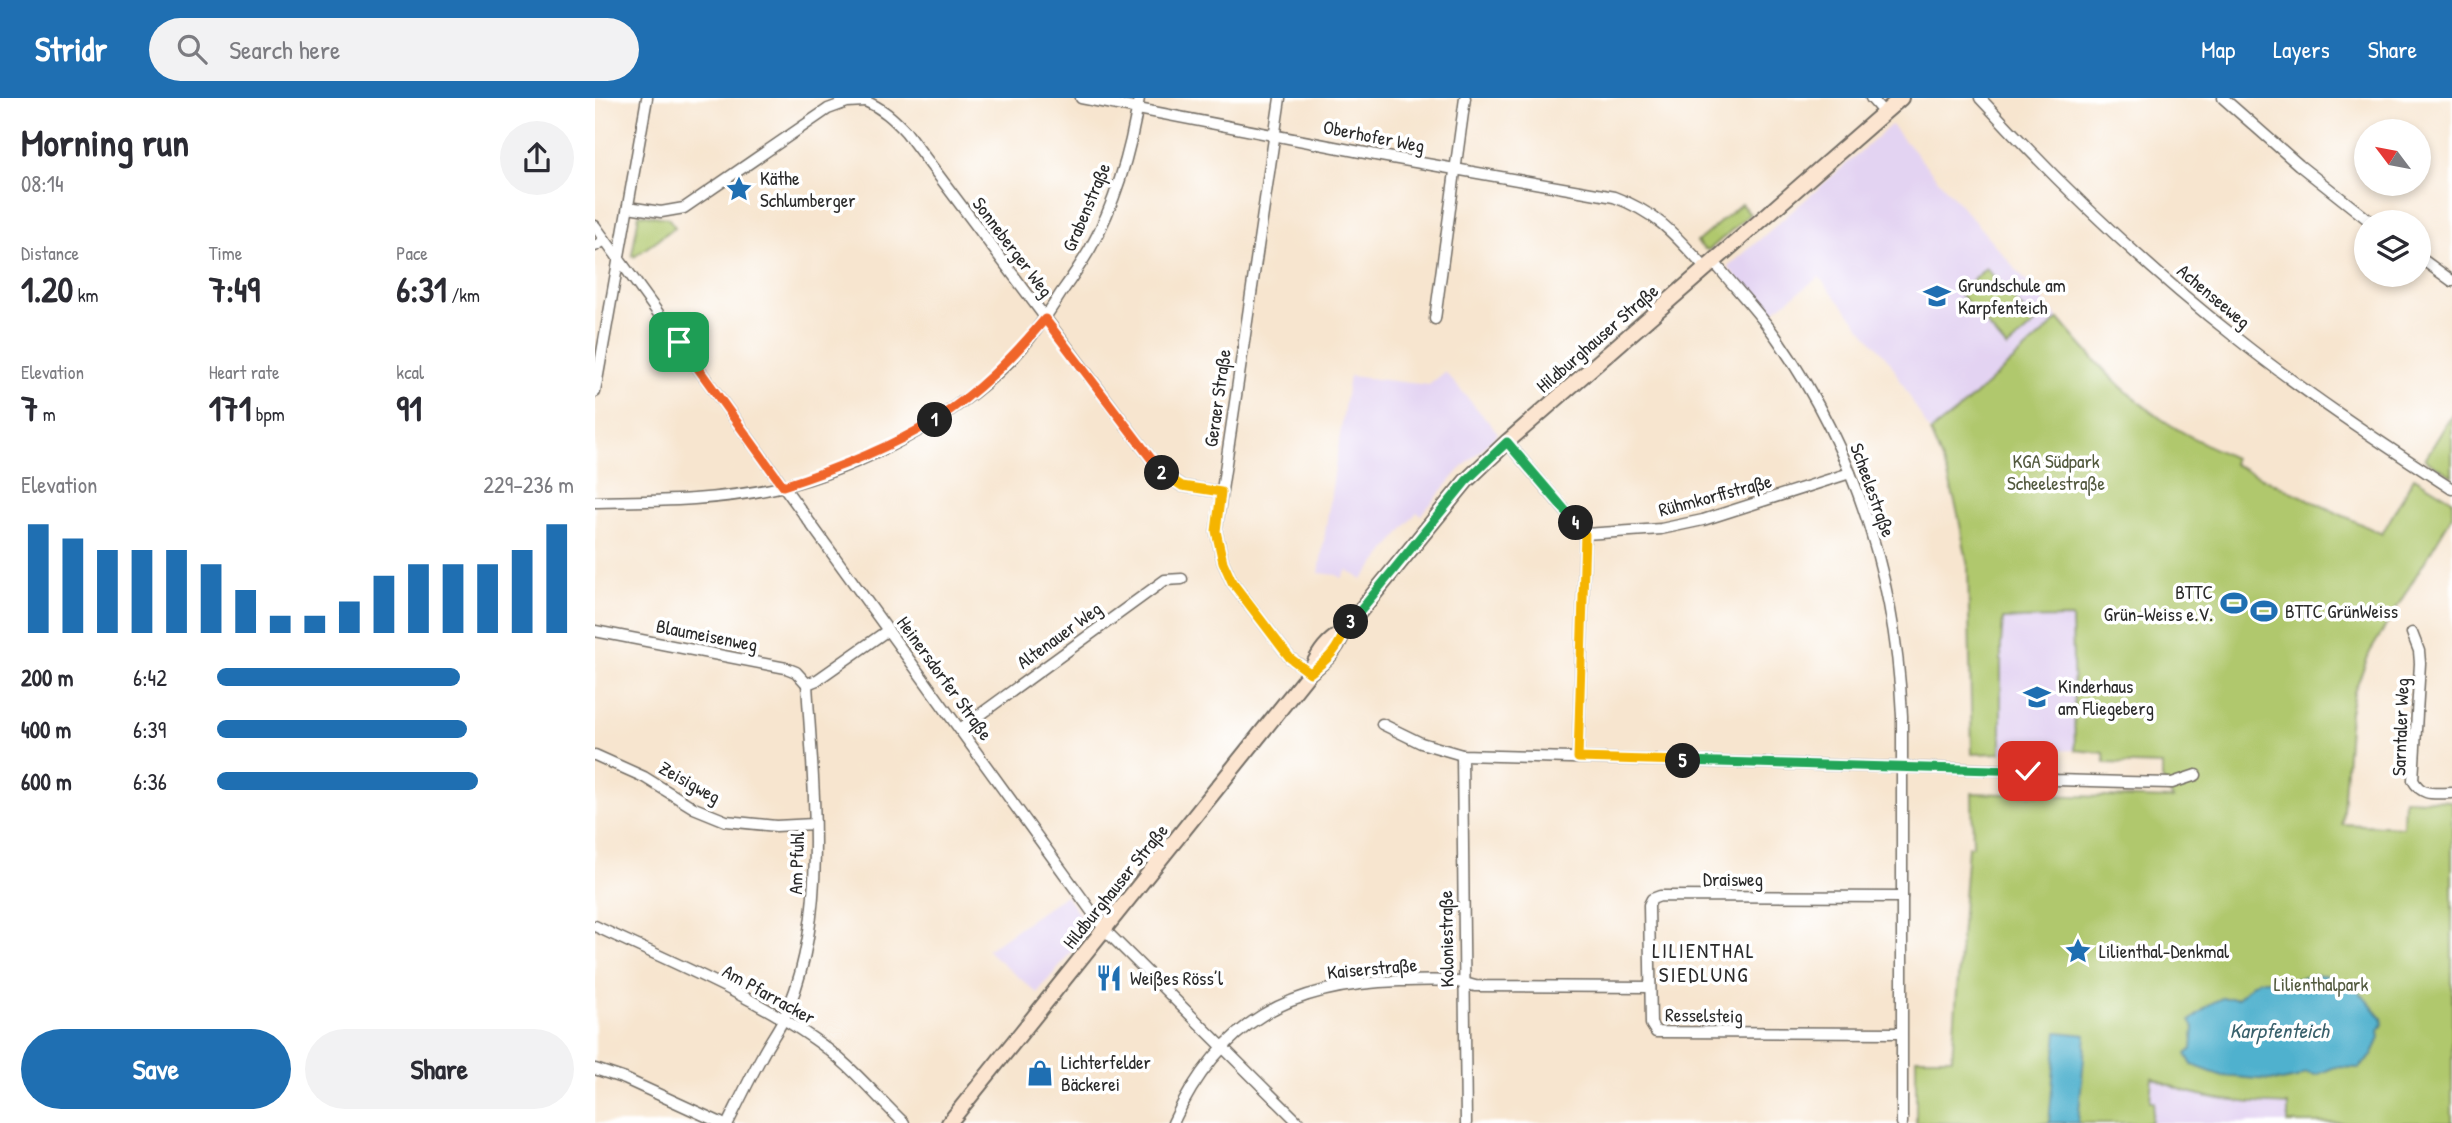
<!DOCTYPE html>
<meta charset="utf-8">
<style>
:root{--surface:#fff;--page:#f2f2f3;--text:#2b2b33;--muted:#7c7c81;--accent:#1f6fb2}
body{margin:0;font-family:"Patrick Hand",sans-serif;background:var(--page);color:var(--text);height:100vh;display:flex;flex-direction:column;font-size:26px;white-space:nowrap}
*{box-sizing:border-box;margin:0}
p{font-size:23px;color:var(--muted)}
.icon{flex:none;width:38px;height:38px;fill:none;stroke:currentColor;stroke-width:2;stroke-linecap:round;stroke-linejoin:round}
.map{position:relative;flex:1;overflow:hidden}
.details{display:flex;flex-direction:column;background:var(--surface);width:595px}
.details>*{flex:none}
.needle{width:46px;rotate:302deg}
.controls{position:absolute;left:1759px;top:21px;display:grid;gap:14px}
.controls a{display:grid;place-items:center;width:77px;height:77px;border-radius:50%;background:var(--surface);box-shadow:0 4px 10px #0003;font-size:35px}
.pin{position:absolute;display:grid;place-items:center;width:60px;height:60px;color:#fff;margin:-30px;border-radius:14px;box-shadow:0 4px 10px #0006}
.km{position:absolute;width:35px;height:35px;margin:-18px;border-radius:50%;background:#222;color:#fff;font-size:19px;line-height:35px;text-align:center}
.round{display:grid;place-items:center;flex:none;width:74px;height:74px;border-radius:37px;background:var(--page)}
.headline{display:flex;align-items:center;justify-content:space-between;height:119px;padding:0 21px}
h1{font-size:38px;font-weight:800;line-height:52px}
.figures{display:grid;grid-template-columns:repeat(3,1fr);gap:10px;height:119px;padding:7px 21px}
.figures div{display:grid;align-content:center}
.figures b{font-size:35px;font-weight:800}
.figures small{font-size:19px;font-weight:400}
.figures p{font-size:19px}
.chart{height:196px;padding:14px 21px}
.chart p{display:flex;justify-content:space-between}
.chart svg{width:100%;height:126px;margin-top:7px;stroke:var(--accent);stroke-width:6}
.button{display:flex;gap:14px;margin-top:auto;padding:14px 21px}
.button a{flex:1;height:80px;border-radius:42px;background:var(--accent);color:#fff;font-size:28px;font-weight:800;line-height:80px;text-align:center}
.button a+a{background:var(--page);color:var(--text)}
ul{padding:0 21px;list-style:none;font-size:23px}
li{display:grid;grid-template-columns:112px 84px 1fr;align-items:center;height:52px}
li i{height:18px;border-radius:9px;background:var(--accent)}
header{display:flex;align-items:center;gap:42px;box-sizing:border-box;height:98px;padding:0 35px;background:var(--accent);color:#fff}
header strong{font-size:33px}
nav{display:flex;gap:38px;margin-inline-start:auto;font-size:24px}
.search{width:490px;height:63px;background:var(--page);display:flex;align-items:center;gap:18px;box-sizing:border-box;padding:0 24px;border-radius:38px;color:var(--muted);font-size:26px}
main{display:flex;flex:1;min-height:0}
.map>svg:first-child{display:block}
.built{fill:#e3d3f2}
.green{fill:#b0c86d;stroke:#6e7a4c;stroke-width:2}
.water{fill:#4fb1ce;stroke:#3d6e7c;stroke-width:2}
.lines{fill:none;stroke-linecap:round;stroke-linejoin:round}
.street-casing{stroke:#726c64;stroke-width:13}
.secondary-casing{stroke:#726c64;stroke-width:18}
.street{stroke:#fff;stroke-width:10}
.secondary{stroke:#fce5d0;stroke-width:14}
.split-1-casing{stroke:#fff;stroke-width:14}
.split-2-casing{stroke:#fff;stroke-width:14}
.split-3-casing{stroke:#fff;stroke-width:14}
.split-4-casing{stroke:#fff;stroke-width:14}
.split-5-casing{stroke:#fff;stroke-width:14}
.split-6-casing{stroke:#fff;stroke-width:14}
.split-1{stroke:#f0652b;stroke-width:9}
.split-2{stroke:#f0652b;stroke-width:9}
.split-3{stroke:#f5b400;stroke-width:9}
.split-4{stroke:#22a559;stroke-width:9}
.split-5{stroke:#f5b400;stroke-width:9}
.split-6{stroke:#22a559;stroke-width:9}
.labels{text-anchor:middle;stroke-width:7;stroke-linejoin:round;paint-order:stroke}
.street-label{font-size:19px;fill:#2b2b2b;stroke:#fff}
.poi-label{font-size:19px;fill:#2b2b2b;stroke:#fff;text-anchor:start}
.park-label{font-size:19px;fill:#535a3f;stroke:#fff}
.neighbourhood-label{font-size:21px;letter-spacing:2px;fill:#2b2b2b;stroke:#fff}
.water-label{font-size:21px;font-style:italic;fill:#39616c;stroke:#fff}
</style>
<header>
<strong>Stridr</strong>
<div class="search"><svg class="icon" aria-label="search" viewBox="0 0 24 24"><circle cx="10" cy="10" r="6"/><path d="M15 15l6 6"/></svg>Search here</div>
<nav><a>Map</a><a>Layers</a><a>Share</a></nav>
</header>
<main>
<section class="details">
<div class="headline"><div><h1>Morning run</h1><p>08:14</p></div><a class="round"><svg class="icon" aria-label="share" viewBox="0 0 24 24"><path d="M12 15V3M7 8l5-5 5 5M5 13v7h14v-7"/></svg></a></div>
<div class="figures">
<div><p>Distance</p><b>1.20<small> km</small></b></div>
<div><p>Time</p><b>7:49</b></div>
<div><p>Pace</p><b>6:31<small> /km</small></b></div>
</div>
<div class="figures">
<div><p>Elevation</p><b>7<small> m</small></b></div>
<div><p>Heart rate</p><b>171<small> bpm</small></b></div>
<div><p>kcal</p><b>91</b></div>
</div>
<div class="chart"><p><span>Elevation</span>229–236 m</p>
<svg viewBox="0 0 160 44" preserveAspectRatio="none"><path d="M5 44V6M15 44V11M25 44V15M35 44V15M45 44V15M55 44V20M65 44V29M75 44V38M85 44V38M95 44V33M105 44V24M115 44V20M125 44V20M135 44V20M145 44V15M155 44V6"/></svg>
</div>
<ul>
<li><b>200 m</b>6:42<i style="width:68%"></i></li>
<li><b>400 m</b>6:39<i style="width:70%"></i></li>
<li><b>600 m</b>6:36<i style="width:73%"></i></li>
</ul>
<div class="button"><a>Save</a><a>Share</a></div>
</section>
<div class="map">
<svg width="1857" height="1025" viewBox="0 0 1857 1025">
<rect width="100%" height="100%" fill="#fff"/>
<filter id="ink" filterUnits="userSpaceOnUse"><feTurbulence type="fractalNoise" baseFrequency=".0143" numOctaves="2"/><feDisplacementMap in="SourceGraphic" scale="14" xChannelSelector="R" yChannelSelector="G"/><feConvolveMatrix kernelMatrix="1 2 1 2 8 2 1 2 1" color-interpolation-filters="sRGB"/></filter>
<filter id="wash" filterUnits="userSpaceOnUse"><feTurbulence type="fractalNoise" baseFrequency=".00686" numOctaves="4" result="noise"/><feDisplacementMap in="SourceGraphic" scale="28" xChannelSelector="R" yChannelSelector="G"/><feGaussianBlur stdDeviation="1.57" result="paint"/><feColorMatrix in="noise" values="0 0 0 0 0 0 0 0 0 0 0 0 0 0 0 0 0 1.4 0 .05"/><feComposite in="paint" operator="in"/></filter>
<g filter="url(#wash)">
<rect width="100%" height="100%" fill="#f7e5cf"/>
<g class="built">
<polygon points="1296,27 1464,221 1368,308 1335,334 1295,264 1224,179 1173,217 1133,169"/>
<polygon points="850,274 903,335 864,373 826,417 822,414 767,482 753,472 747,480 742,477 724,475 754,278 834,287"/>
<polygon points="1408,520 1477,520 1480,652 1406,655 1406,546"/>
<polygon points="470,797 495,831 442,895 392,852"/>
<polygon points="1556,979 1601,997 1652,1005 1694,1007 1693,1025 1556,1025 1559,1004 1555,1003"/>
</g>
<g class="green">
<polygon points="1146,106 1155,116 1114,152 1109,151 1102,144"/>
<polygon points="44,116 73,120 80,129 39,159 37,157"/>
<polygon points="1391,170 1440,226 1412,250 1364,195"/>
<path d="M1464 221C1495 258 1527 295 1568 322 1590 337 1615 349 1639 360L1638 366 1787 436 1819 379 1857 402V418L1775 554 1759 594 1755 614 1747 726 1808 729 1809 701 1857 703V1025H1693V1007C1646 1005 1599 1002 1557 979L1555 1003 1559 1004 1556 1025H1321V960H1357L1373 748H1378L1377 695 1578 701 1567 680V667L1510 665 1509 655 1480 652 1477 520 1408 521 1406 546V655L1377 656 1373 469 1363 416 1352 374 1335 334 1368 308Z"/>
<polygon points="1857,317 1857,378 1830,361"/>
</g>
<g class="water">
<polygon points="1720,877 1729,877 1761,890 1787,920 1788,926 1784,933 1785,940 1781,949 1776,959 1764,970 1740,969 1721,977 1711,975 1702,980 1687,983 1627,978 1597,967 1591,956 1597,951 1599,929 1595,923 1615,906 1627,900 1643,900 1657,886 1664,882 1696,882"/>
<polygon points="1462,934 1491,937 1483,1025 1454,1025"/>
</g>
</g>
<g filter="url(#ink)">
<g class="lines">
<g class="street-casing">
<g id="street">
<path d="M486 0 786 58 1019 99C1063 115 1080 137 1111 171"/>
<polyline points="685,0 621,433 628,464 637,484 695,560 715,574"/>
<polyline points="1276,0 1289,15"/>
<path d="M1385 0C1464 86 1548 167 1640 239 1709 294 1783 343 1857 391"/>
<polyline points="1628,0 1704,67 1776,124"/>
<path d="M270 3C287 10 298 20 311 34L566 374 587 388 626 394"/>
<polyline points="33,109 66,114 89,110 233,11 252,4 270,3 270,0"/>
<polyline points="0,128 510,832 704,1025"/>
<polyline points="0,148 10,142"/>
<polyline points="1824,159 1857,183"/>
<path d="M1119 164C1140 190 1164 214 1183 242 1261 355 1301 482 1307 618V1025"/>
<polyline points="840,221 870,0"/>
<polyline points="0,294 52,0"/>
<polyline points="912,344 990,436 983,660"/>
<path d="M0 404C62 403 124 403 185 389 268 369 354 323 415 263 435 243 451 219 466 195 476 181 486 166 495 151 520 106 536 51 544 0"/>
<polyline points="990,436 1066,431 1108,422 1255,375"/>
<polyline points="0,533 191,570 201,574 212,586"/>
<path d="M1817 535 1824 553 1825 565 1818 682C1827 699 1840 695 1857 695"/>
<polyline points="212,586 222,582 293,532"/>
<polyline points="787,626 826,645 867,657 1407,672 1433,673 1461,682 1531,684 1577,685 1601,677"/>
<polyline points="365,631 570,482 587,481"/>
<polyline points="0,657 49,679 99,710 131,723 181,728 219,726"/>
<polyline points="867,657 871,1025"/>
<path d="M0 828C73 863 152 894 219 941 253 964 280 997 309 1025"/>
<polyline points="1306,935 1061,934 1056,926 1054,807 1057,801 1065,798 1307,799"/>
<polyline points="0,971 30,981 126,1025"/>
<path d="M133 1025C144 1003 155 980 167 958 173 946 182 934 188 922 235 825 218 690 212 586"/>
<path d="M578 1025C625 923 695 886 805 883 831 883 855 880 880 888L1055 889"/>
</g>
</g>
<g class="secondary-casing">
<g id="secondary">
<path d="M717 570C725 553 732 544 748 534"/>
<path d="M354 1025 715 574C730 562 741 553 748 534L871 383 912 344 1306 0"/>
</g>
</g>
<use href="#street" class="street"/>
<use href="#secondary" class="secondary"/>
</g>
</g>
<g class="lines" filter="url(#ink)">
<g class="split-1-casing">
<path id="split-1" d="M84 244 188 388C242 371 292 351 340 322"/>
</g>
<g class="split-2-casing">
<path id="split-2" d="M340 322C383 295 417 260 450 221L567 375"/>
</g>
<g class="split-3-casing">
<path id="split-3" d="M567 375 587 388 626 394 621 433 628 464 637 484 695 560 715 575C725 567 735 560 741 550 747 541 750 532 756 524"/>
</g>
<g class="split-4-casing">
<polyline id="split-4" points="756,524 871,383 912,344 981,425"/>
</g>
<g class="split-5-casing">
<polyline id="split-5" points="981,425 990,436 983,660 1088,663"/>
</g>
<g class="split-6-casing">
<polyline id="split-6" points="1088,663 1433,673"/>
</g>
<use href="#split-1" class="split-1"/>
<use href="#split-2" class="split-2"/>
<use href="#split-3" class="split-3"/>
<use href="#split-4" class="split-4"/>
<use href="#split-5" class="split-5"/>
<use href="#split-6" class="split-6"/>
</g>
<defs>
<g id="sight-bare" transform="scale(2.1)"><path d="M0-6L1.8-2.2L6-1.7L2.9 1.2L3.7 5.4L0 3.3L-3.7 5.4L-2.9 1.2L-6-1.7L-1.8-2.2Z" fill="#1f6fb2" stroke="#fff" stroke-width="2.5" paint-order="stroke"/></g>
<g id="school-bare" transform="scale(2.1)"><path d="M0-5L7-2L0 1L-7-2ZM-4 1L0 2.5L4 1V4Q0 6-4 4Z" fill="#1f6fb2" stroke="#fff" stroke-width="2.5" paint-order="stroke"/></g>
<g id="stadium-bare" transform="scale(2.1)"><path d="M0-5a6.5 5 0 1 0 0 10a6.5 5 0 1 0 0-10ZM-3.5-1.8h7v3.6h-7Z" fill="#1f6fb2" stroke="#fff" stroke-width="2.5" paint-order="stroke"/></g>
<g id="restaurant-bare" transform="scale(2.1)"><path d="M-5-6h1v4h1v-4h1v4h1v-4h1v5L-1.5 .5V6h-2V.5L-5-1ZM5-6V6H3V1.5H1.5Q1.5-4 5-6Z" fill="#1f6fb2" stroke="#fff" stroke-width="2.5" paint-order="stroke"/></g>
<g id="shop-bare" transform="scale(2.1)"><path d="M-5-2.5h2.3a2.7 3.5 0 0 1 5.4 0H5L5.5 6h-11ZM-1.5-2.5h3a1.5 2.3 0 0 0-3 0Z" fill="#1f6fb2" stroke="#fff" stroke-width="2.5" paint-order="stroke"/></g>
</defs>
<g fill-rule="evenodd">
<use href="#sight-bare" x="144" y="91"/>
<use href="#school-bare" x="1342" y="198"/>
<use href="#stadium-bare" x="1639" y="505"/>
<use href="#stadium-bare" x="1669" y="513"/>
<use href="#school-bare" x="1442" y="599"/>
<use href="#sight-bare" x="1483" y="853"/>
<use href="#restaurant-bare" x="514" y="880"/>
<use href="#shop-bare" x="445" y="975"/>
</g>
<g class="labels">
<g class="street-label">
<text transform="translate(779 38) rotate(11)" y="7">Oberhofer Weg</text>
<text transform="translate(491 109) rotate(-67)" y="7">Grabenstraße</text>
<text transform="translate(418 149) rotate(53)" y="7">Sonneberger Weg</text>
<text transform="translate(1619 198) rotate(40)" y="7">Achenseeweg</text>
<text transform="translate(1002 240) rotate(-41)" y="7">Hildburghauser Straße</text>
<text transform="translate(622 300) rotate(-82)" y="7">Geraer Straße</text>
<text transform="translate(1278 392) rotate(70)" y="7">Scheelestraße</text>
<text transform="translate(1120 397) rotate(-15)" y="7">Rühmkorffstraße</text>
<text transform="translate(112 537) rotate(11)" y="7">Blaumeisenweg</text>
<text transform="translate(464 537) rotate(-36)" y="7">Altenauer Weg</text>
<text transform="translate(350 580) rotate(54)" y="7">Heinersdorfer Straße</text>
<text transform="translate(1805 629) rotate(-88)" y="7">Sarntaler Weg</text>
<text transform="translate(95 684) rotate(29)" y="7">Zeisigweg</text>
<text transform="translate(201 765) rotate(-88)" y="7">Am Pfuhl</text>
<text x="1138" y="788">Draisweg</text>
<text transform="translate(520 788) rotate(-51)" y="7">Hildburghauser Straße</text>
<text transform="translate(851 841) rotate(-91)" y="7">Koloniestraße</text>
<text transform="translate(777 870) rotate(-5)" y="7">Kaiserstraße</text>
<text transform="translate(174 896) rotate(29)" y="7">Am Pfarracker</text>
<text transform="translate(1109 917) rotate(1)" y="7">Resselsteig</text>
</g>
<g class="poi-label">
<text x="165" y="87">Käthe<tspan x="165" dy="22">Schlumberger</tspan></text>
<text x="1363" y="194">Grundschule am<tspan x="1363" dy="22">Karpfenteich</tspan></text>
<text x="1618" y="501" text-anchor="end">BTTC<tspan x="1618" dy="22">Grün-Weiss e.V.</tspan></text>
<text x="1690" y="520">BTTC GrünWeiss</text>
<text x="1463" y="595">Kinderhaus<tspan x="1463" dy="22">am Fliegeberg</tspan></text>
<text x="1504" y="860">Lilienthal-Denkmal</text>
<text x="535" y="887">Weißes Röss’l</text>
<text x="466" y="971">Lichterfelder<tspan x="466" dy="22">Bäckerei</tspan></text>
</g>
<g class="park-label">
<text x="1461" y="370">KGA Südpark<tspan x="1461" dy="22">Scheelestraße</tspan></text>
<text x="1726" y="893">Lilienthalpark</text>
</g>
<g class="neighbourhood-label">
<text x="1109" y="860">LILIENTHAL<tspan x="1109" dy="24">SIEDLUNG</tspan></text>
</g>
<g class="water-label">
<text x="1684" y="940">Karpfenteich</text>
</g>
</g>
</svg>
<div class="controls">
<a><svg class="needle" viewBox="-14 -14 28 28"><path d="M0-13l5 13h-10z" fill="#e53935"/><path d="M0 13l5-13h-10z" fill="#7c7c81"/></svg></a>
<a><svg class="icon" aria-label="layers" viewBox="0 0 24 24"><path d="M12 4l9 5-9 5-9-5zM3 14l9 5 9-5"/></svg></a>
</div>
<div class="pin" style="left:84px;top:244px;background:#1e9e55"><svg class="icon" aria-label="arrive" viewBox="0 0 24 24"><path d="M6 21V4h12l-3 4 3 4H6"/></svg></div>
<div class="pin" style="left:1433px;top:673px;background:#d93025"><svg class="icon" aria-label="check" viewBox="0 0 24 24"><path d="M5 12l5 5 9-10"/></svg></div>
<b class="km" style="left:340px;top:322px">1</b>
<b class="km" style="left:567px;top:375px">2</b>
<b class="km" style="left:756px;top:524px">3</b>
<b class="km" style="left:981px;top:425px">4</b>
<b class="km" style="left:1088px;top:663px">5</b>
</div>
</main>
